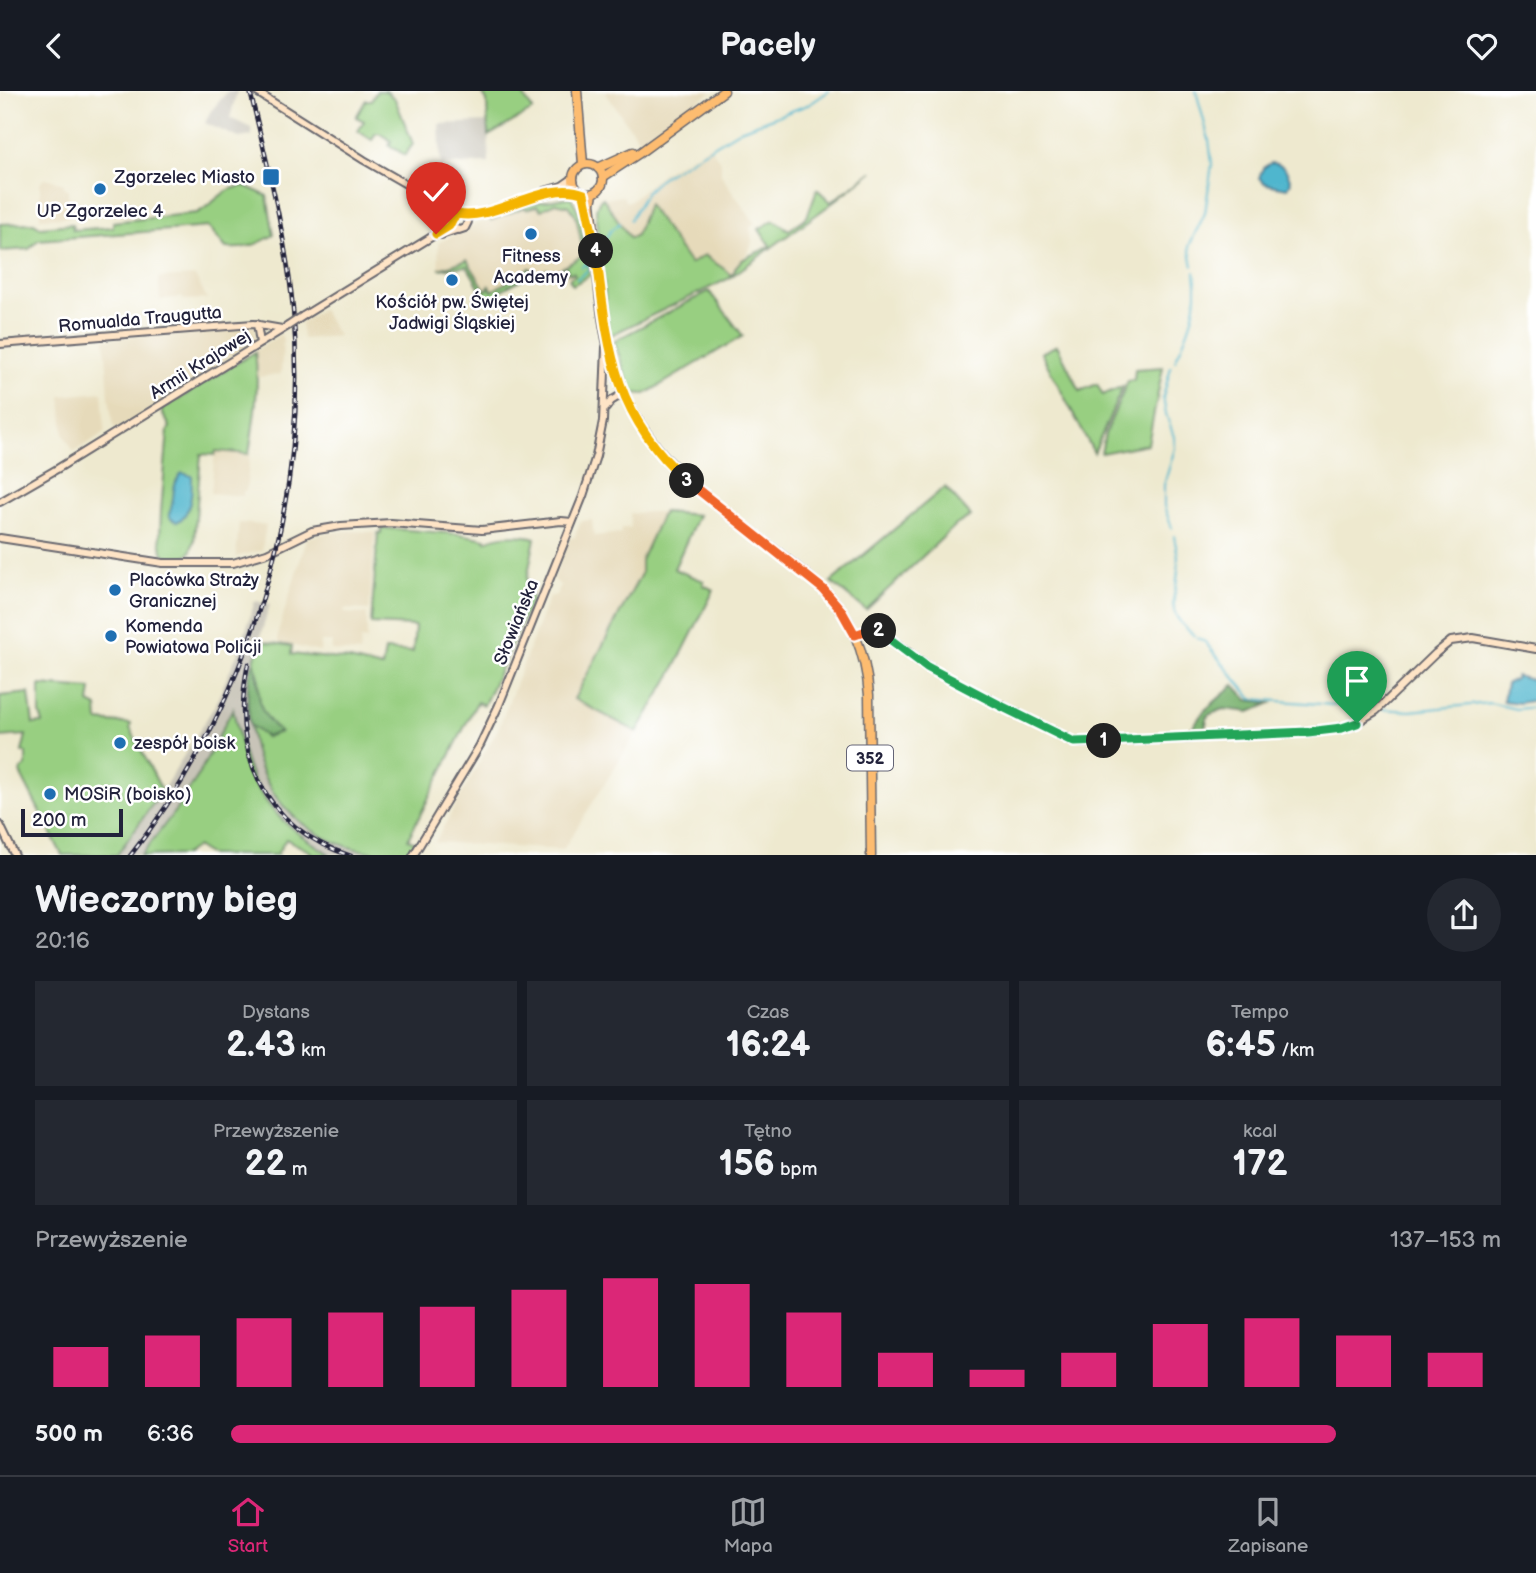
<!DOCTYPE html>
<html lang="pl">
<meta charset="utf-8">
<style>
:root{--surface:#171b24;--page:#242831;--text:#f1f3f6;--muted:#9ea1a6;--line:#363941;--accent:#db2777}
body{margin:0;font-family:"Balsamiq Sans",sans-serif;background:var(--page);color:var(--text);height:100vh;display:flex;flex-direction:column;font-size:26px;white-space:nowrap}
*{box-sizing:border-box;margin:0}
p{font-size:23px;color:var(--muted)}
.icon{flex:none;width:38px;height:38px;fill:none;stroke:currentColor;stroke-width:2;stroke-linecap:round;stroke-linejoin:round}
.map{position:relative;height:764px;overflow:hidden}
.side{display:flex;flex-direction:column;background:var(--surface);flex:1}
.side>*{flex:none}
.scale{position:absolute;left:21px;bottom:18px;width:102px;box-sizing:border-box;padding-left:7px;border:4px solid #22223b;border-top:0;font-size:19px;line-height:24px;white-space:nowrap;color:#22223b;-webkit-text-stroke:5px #fff;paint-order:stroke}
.pin{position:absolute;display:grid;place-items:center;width:60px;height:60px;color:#fff;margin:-72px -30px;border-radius:50% 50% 50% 0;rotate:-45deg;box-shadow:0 0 7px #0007}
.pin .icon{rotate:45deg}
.km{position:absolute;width:35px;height:35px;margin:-18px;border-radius:50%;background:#222;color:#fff;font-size:19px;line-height:35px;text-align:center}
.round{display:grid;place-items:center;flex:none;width:74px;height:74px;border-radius:37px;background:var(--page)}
.head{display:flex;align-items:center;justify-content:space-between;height:119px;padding:0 35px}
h1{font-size:38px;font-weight:600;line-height:52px}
.metrics{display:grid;grid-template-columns:repeat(3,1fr);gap:10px;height:119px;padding:7px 35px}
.metrics div{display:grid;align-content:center;border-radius:0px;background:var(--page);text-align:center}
.metrics b{font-size:35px;font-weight:600}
.metrics small{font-size:19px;font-weight:400}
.metrics p{font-size:19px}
.chart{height:196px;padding:14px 35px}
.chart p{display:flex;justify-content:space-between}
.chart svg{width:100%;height:126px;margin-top:7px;stroke:var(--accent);stroke-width:6}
ul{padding:0 35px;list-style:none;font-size:23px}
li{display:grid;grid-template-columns:112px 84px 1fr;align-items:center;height:52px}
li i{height:18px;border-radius:9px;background:var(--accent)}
header{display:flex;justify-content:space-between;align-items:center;height:91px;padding:0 35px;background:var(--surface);font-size:32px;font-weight:600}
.menu{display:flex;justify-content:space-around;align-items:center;height:98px;border-top:2px solid var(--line);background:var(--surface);font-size:19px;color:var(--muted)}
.menu a{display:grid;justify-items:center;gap:4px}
.menu .on{color:var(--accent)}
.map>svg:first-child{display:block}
.built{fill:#e6daba}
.industrial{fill:#c8c4b8}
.green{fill:#98cf81;stroke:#5d785e;stroke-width:2}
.forest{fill:#7ab26f;stroke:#4e6a55;stroke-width:2}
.water{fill:#4fb6ce;stroke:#386c84;stroke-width:2}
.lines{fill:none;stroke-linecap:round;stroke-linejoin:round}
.stream{stroke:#4fb6ce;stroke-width:2}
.secondary-casing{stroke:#69686f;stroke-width:10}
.primary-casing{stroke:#69686f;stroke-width:11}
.secondary{stroke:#fee4c6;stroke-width:6}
.primary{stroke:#fdbc70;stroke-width:8}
.rail-casing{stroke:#22223b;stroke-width:4.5}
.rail{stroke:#fff;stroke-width:2;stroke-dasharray:5;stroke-linecap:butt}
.secondary-bridge-casing{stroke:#69686f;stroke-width:10;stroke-linecap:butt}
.secondary-bridge{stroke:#fee4c6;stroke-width:6}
.split-1-casing{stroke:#fff;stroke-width:14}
.split-2-casing{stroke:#fff;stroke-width:14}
.split-3-casing{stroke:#fff;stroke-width:14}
.split-4-casing{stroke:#fff;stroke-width:14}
.split-5-casing{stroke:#fff;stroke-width:14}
.split-1{stroke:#22a559;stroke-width:9}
.split-2{stroke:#22a559;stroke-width:9}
.split-3{stroke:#f0652b;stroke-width:9}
.split-4{stroke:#f5b400;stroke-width:9}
.split-5{stroke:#f5b400;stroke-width:9}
.poi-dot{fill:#1f6fb2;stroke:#fff;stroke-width:2.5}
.labels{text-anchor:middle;stroke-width:5;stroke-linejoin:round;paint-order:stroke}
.shield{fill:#fff;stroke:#646476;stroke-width:2}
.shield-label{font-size:16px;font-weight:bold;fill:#22223b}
.poi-label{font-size:18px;fill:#22223b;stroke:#fff;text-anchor:start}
.street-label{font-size:18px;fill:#22223b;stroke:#fff}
</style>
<header><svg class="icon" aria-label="back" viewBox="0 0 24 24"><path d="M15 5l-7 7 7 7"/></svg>Pacely<svg class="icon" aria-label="heart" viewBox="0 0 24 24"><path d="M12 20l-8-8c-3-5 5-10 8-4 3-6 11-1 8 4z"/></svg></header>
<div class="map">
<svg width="1536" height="765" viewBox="0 0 1536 765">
<rect width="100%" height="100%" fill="#fff"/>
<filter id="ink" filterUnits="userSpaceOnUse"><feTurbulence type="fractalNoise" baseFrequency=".0143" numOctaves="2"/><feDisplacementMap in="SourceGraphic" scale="14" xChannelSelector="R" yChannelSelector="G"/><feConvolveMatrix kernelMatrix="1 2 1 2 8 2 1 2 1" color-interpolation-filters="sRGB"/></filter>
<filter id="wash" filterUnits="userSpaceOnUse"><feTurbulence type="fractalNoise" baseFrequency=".00686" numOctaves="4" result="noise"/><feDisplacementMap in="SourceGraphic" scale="28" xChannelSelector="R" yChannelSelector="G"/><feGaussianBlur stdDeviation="1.57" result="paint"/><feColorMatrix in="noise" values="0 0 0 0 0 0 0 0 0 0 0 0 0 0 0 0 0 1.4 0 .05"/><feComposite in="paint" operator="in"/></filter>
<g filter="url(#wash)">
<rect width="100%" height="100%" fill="#eee9cf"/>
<g class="built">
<polygon points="604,0 712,0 641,52"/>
<polygon points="709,55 721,71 721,83 725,90 755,132 750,135 752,151 749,160 730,184 721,174 711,171 691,173 649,114 636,144 630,147 605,108 623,105 626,111 631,109 664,81"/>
<polygon points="46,87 64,93 64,96 68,98 70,126 40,127 40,91"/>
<polygon points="571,106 580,123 590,184 573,194 562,178 551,184 548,179 537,185 533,182 501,199 499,205 488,211 467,175 439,178 438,152 478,132 491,130 491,128 498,125 496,122 522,114"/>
<polygon points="195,185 207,208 183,209 182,206 160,209 158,187"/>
<polygon points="322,218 338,245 303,248 301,232"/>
<polygon points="255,235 257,251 118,338 113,335 109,306 105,248"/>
<polygon points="281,243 283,249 281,283 258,286 255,260"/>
<polygon points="102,301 105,341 74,361 64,344 61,305"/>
<polygon points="215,360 250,364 246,400 243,400 243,405 211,402"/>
<polygon points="648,421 663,421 641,469 641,483 574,607 637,641 563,759 435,751 499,636 549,506 556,504 561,495 554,488 566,454 571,446 574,447 581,430 592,429 594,445 621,442 621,438 631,436 630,423"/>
<polygon points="239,432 266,434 262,459 236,466"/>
<polygon points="347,440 375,441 369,519 344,518 345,522 367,523 367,549 361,548 360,562 331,560 332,551 321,551 320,561 278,551 278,541 307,447 326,442"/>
</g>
<g class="industrial">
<polygon points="228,0 237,0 230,27 251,37 252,45 239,47 205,32 210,21"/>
<polygon points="488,31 489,72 441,74 439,33"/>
<polygon points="255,510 270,513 250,580 247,610 252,654 262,682 280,711 361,761 378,764 328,764 328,762 288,734 265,709 249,682 241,660 233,618 198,685 178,717 141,764 117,765 151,718 214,616 241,555"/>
</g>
<g class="green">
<polygon points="377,0 386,0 395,8 413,53 405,64 389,54 391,50 379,42 375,43 372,49 358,40 364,30 356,26 366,9 371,9"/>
<polygon points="481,0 520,0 533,19 488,45 487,10"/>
<path d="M873 80 831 113 728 188 609 245 596 118 599 110 603 107 630 147 636 144 648 113 690 173 705 164C713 173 723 174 730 184L734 181C737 166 758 163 770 155L759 138 774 129 789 139 807 126 817 98 831 111Z"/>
<path d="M245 95 267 105 274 144C258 153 245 159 226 157L209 136 38 149 29 158 0 160V133L34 132 40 136 72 133 73 139 113 136V131L197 122C217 112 220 97 245 95Z"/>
<polygon points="571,106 580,123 590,184 573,194 569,188 575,184 573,181 570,183 565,175 584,164 576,125 569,115 555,112 541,119 537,115 526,118 525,116 491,129 491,128 497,125 496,122 522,114"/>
<polygon points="467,169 486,200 489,195 492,200 530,177 536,184 547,178 554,181 563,176 567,183 562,178 551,184 548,179 537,185 533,182 501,199 499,205 488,211 467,175 439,178"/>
<polygon points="709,200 743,245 645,303 632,302 614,250"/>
<polygon points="1057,254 1080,300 1097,293 1103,304 1123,295 1094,362 1041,262"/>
<path d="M255 261C260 296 254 329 249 363L216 360 215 364 201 363 194 450 190 462C184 469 169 468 162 461L160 446 161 420 168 339 170 336 161 319Z"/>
<polygon points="1163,276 1148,353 1101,362 1105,343 1128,290 1134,289 1135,278"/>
<polygon points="945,396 971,425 956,434 866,519 831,491"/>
<polygon points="663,421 698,424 674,478 704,490 703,494 714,499 672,582 637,641 574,608 641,483 641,469"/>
<path d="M382 437 460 443 486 448V450C499 443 522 443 535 447L527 488 530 505 533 507 484 614 477 611 408 748 416 751 407 764C324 764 259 720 250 634L266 646 265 627 258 608 259 586 254 570 260 550 292 555 291 563 350 569 382 577 385 559 413 561 415 535 371 533 378 442H381Z"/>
<polygon points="40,594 91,598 89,612 97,616 98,630 131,633 130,637 162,700 117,764 62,764 20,682 21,678 26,675 26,662 22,661 26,644 0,646 0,605 29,602 33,633 43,632 40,623"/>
<path d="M233 617C242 664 250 701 288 734 300 745 315 753 329 763L328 764H310L311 761 286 748 277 763 279 764H210L196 756 185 764 141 765 178 716 198 685Z"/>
</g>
<g class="forest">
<path d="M254 570C264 605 250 613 280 641L266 646 250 634C247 613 245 591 254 570Z"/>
<polygon points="1234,594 1248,609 1271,612 1250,621 1224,618 1208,624 1204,642 1181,644 1189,641 1204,620"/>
</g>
<g class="water">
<path d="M1271 72C1284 73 1288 80 1291 92L1287 97 1266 93 1259 87 1263 77Z"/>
<path d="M182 382 192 385C192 401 192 423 177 431L171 428 169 423C176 409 170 393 182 382Z"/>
<polygon points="1516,585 1536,590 1536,609 1519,612 1503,610 1506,593 1515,588"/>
</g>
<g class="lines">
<g class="stream">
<polyline points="630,129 646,101 662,86 740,39 810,13 829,0"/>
<polyline points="600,156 611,139 620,132"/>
<polyline points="1193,175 1189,155 1205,122 1212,73 1209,49 1196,0"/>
<polyline points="582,176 589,170"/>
<polyline points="577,188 588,179 591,165"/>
<path d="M1175 270C1189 240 1200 215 1195 181"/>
<polyline points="1171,276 1163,306 1166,323 1174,346 1175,357 1164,394 1164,415 1172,437"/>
<path d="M1174 445C1175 453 1178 461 1178 468 1181 505 1157 516 1195 545"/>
<polyline points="1198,547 1205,551 1252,608 1375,617"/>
<polyline points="1381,618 1410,620 1490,612 1516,618 1536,616"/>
</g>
</g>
</g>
<g filter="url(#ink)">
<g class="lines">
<g class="secondary-casing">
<g id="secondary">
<polyline points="255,0 364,69 458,123"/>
<polyline points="545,100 562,95 572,88"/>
<polyline points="454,137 459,139 465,137 468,131 465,125"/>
<polyline points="441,144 456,139"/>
<path d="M303 225 446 137 456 124C462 123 467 125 473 124 507 119 541 98 576 99"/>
<polyline points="257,233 260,252"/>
<polyline points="0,253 253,233 282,238"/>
<polyline points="606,317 611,310 624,302"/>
<polyline points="0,411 57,378 288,235"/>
<polyline points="0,447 163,472 233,472 267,462 312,440 341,435 391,432 482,439 561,430 572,431"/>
<polyline points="855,544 869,539 881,541 936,581 1074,651 1082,652 1308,641 1351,635 1376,620 1436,562 1451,550 1473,547 1536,558"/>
<polyline points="0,734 15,765"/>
<polyline points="413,765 480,654 499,614 583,405 596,365 603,330 606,256"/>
</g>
</g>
<g class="primary-casing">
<g id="primary">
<polyline points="577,0 583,73"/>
<circle cx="588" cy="88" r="15"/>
<polyline points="598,77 633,61"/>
<polyline points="603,86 638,63 724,0"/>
<path d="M593 103 591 112C597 161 597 212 609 260 640 382 738 422 823 498 852 526 866 564 869 604L871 765"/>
</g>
</g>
<use href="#secondary" class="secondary"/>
<use href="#primary" class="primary"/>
<g class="rail-casing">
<g id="rail">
<path d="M248 573C230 660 262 736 351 765"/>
<path d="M130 765C249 614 311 410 293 218 286 144 267 72 250 0"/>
</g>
</g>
<use href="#rail" class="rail"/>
<g class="secondary-bridge-casing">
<polyline id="secondary-bridge" points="288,235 303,225"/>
</g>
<use href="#secondary-bridge" class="secondary-bridge"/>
</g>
</g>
<g class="lines" filter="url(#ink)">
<g class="split-1-casing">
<polyline id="split-1" points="1104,650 1308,641 1342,637 1357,632"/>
</g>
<g class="split-2-casing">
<polyline id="split-2" points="879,540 927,576 1003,616 1074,651 1104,650"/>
</g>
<g class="split-3-casing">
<polyline id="split-3" points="687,390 823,498 841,519 855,544 869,539 879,540"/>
</g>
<g class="split-4-casing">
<path id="split-4" d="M596 160C608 255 611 321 687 390"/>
</g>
<g class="split-5-casing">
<path id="split-5" d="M436 143 449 135 453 127 458 123C494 131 547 87 584 103L596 160"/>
</g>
<use href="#split-1" class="split-1"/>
<use href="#split-2" class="split-2"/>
<use href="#split-3" class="split-3"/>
<use href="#split-4" class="split-4"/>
<use href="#split-5" class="split-5"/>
</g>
<g class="poi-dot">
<rect x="262" y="77" width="18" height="18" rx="3.5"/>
<circle cx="100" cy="98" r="7"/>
<circle cx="531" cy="143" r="7"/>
<circle cx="452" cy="189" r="7"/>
<circle cx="115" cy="499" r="7"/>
<circle cx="111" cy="545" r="7"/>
<circle cx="120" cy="652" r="7"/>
<circle cx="50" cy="703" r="7"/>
</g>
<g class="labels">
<rect class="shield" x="847" y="654.5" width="46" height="25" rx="5"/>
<g class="shield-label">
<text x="870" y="673">352</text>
</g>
<g class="poi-label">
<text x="255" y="92" text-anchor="end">Zgorzelec Miasto</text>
<text x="100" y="126" text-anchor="middle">UP Zgorzelec 4</text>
<text x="531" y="171" text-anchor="middle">Fitness<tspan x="531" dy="21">Academy</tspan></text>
<text x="452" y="217" text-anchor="middle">Kościół pw. Świętej<tspan x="452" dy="21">Jadwigi Śląskiej</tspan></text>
<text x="129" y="495">Placówka Straży<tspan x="129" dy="21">Granicznej</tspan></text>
<text x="125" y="541">Komenda<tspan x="125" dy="21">Powiatowa Policji</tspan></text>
<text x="134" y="658">zespół boisk</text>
<text x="64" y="709">MOSiR (boisko)</text>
</g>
<g class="street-label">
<text transform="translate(140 228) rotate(-5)" y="6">Romualda Traugutta</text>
<text transform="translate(200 273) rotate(-32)" y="6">Armii Krajowej</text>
<text transform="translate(516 531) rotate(-68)" y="6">Słowiańska</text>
</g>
</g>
</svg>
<div class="scale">200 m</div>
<div class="pin" style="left:1357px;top:632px;background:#1e9e55"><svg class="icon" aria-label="arrive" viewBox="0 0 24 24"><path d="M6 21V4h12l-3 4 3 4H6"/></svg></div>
<div class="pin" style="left:436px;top:143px;background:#d93025"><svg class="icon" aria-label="check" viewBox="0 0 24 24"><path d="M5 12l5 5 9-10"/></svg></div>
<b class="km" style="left:1104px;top:650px">1</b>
<b class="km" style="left:879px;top:540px">2</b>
<b class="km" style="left:687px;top:390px">3</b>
<b class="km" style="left:596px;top:160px">4</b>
</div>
<section class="side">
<div class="head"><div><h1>Wieczorny bieg</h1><p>20:16</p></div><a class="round"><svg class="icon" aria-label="share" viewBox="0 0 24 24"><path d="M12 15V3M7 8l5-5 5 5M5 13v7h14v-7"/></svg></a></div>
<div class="metrics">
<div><p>Dystans</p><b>2.43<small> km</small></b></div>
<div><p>Czas</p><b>16:24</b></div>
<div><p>Tempo</p><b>6:45<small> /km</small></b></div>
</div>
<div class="metrics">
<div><p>Przewyższenie</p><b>22<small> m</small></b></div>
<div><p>Tętno</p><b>156<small> bpm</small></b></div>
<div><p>kcal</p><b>172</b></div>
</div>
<div class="chart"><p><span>Przewyższenie</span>137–153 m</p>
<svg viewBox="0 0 160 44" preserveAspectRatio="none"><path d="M5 44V30M15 44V26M25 44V20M35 44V18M45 44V16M55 44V10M65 44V6M75 44V8M85 44V18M95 44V32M105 44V38M115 44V32M125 44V22M135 44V20M145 44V26M155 44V32"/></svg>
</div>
<ul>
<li><b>500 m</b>6:36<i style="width:87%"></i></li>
</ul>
</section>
<nav class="menu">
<a class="on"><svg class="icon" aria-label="home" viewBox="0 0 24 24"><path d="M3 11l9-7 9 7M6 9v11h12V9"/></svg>Start</a>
<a><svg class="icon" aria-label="map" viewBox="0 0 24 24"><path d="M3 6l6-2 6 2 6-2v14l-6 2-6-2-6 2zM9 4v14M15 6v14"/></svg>Mapa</a>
<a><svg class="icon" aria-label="saved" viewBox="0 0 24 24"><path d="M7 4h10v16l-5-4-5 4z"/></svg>Zapisane</a>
</nav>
